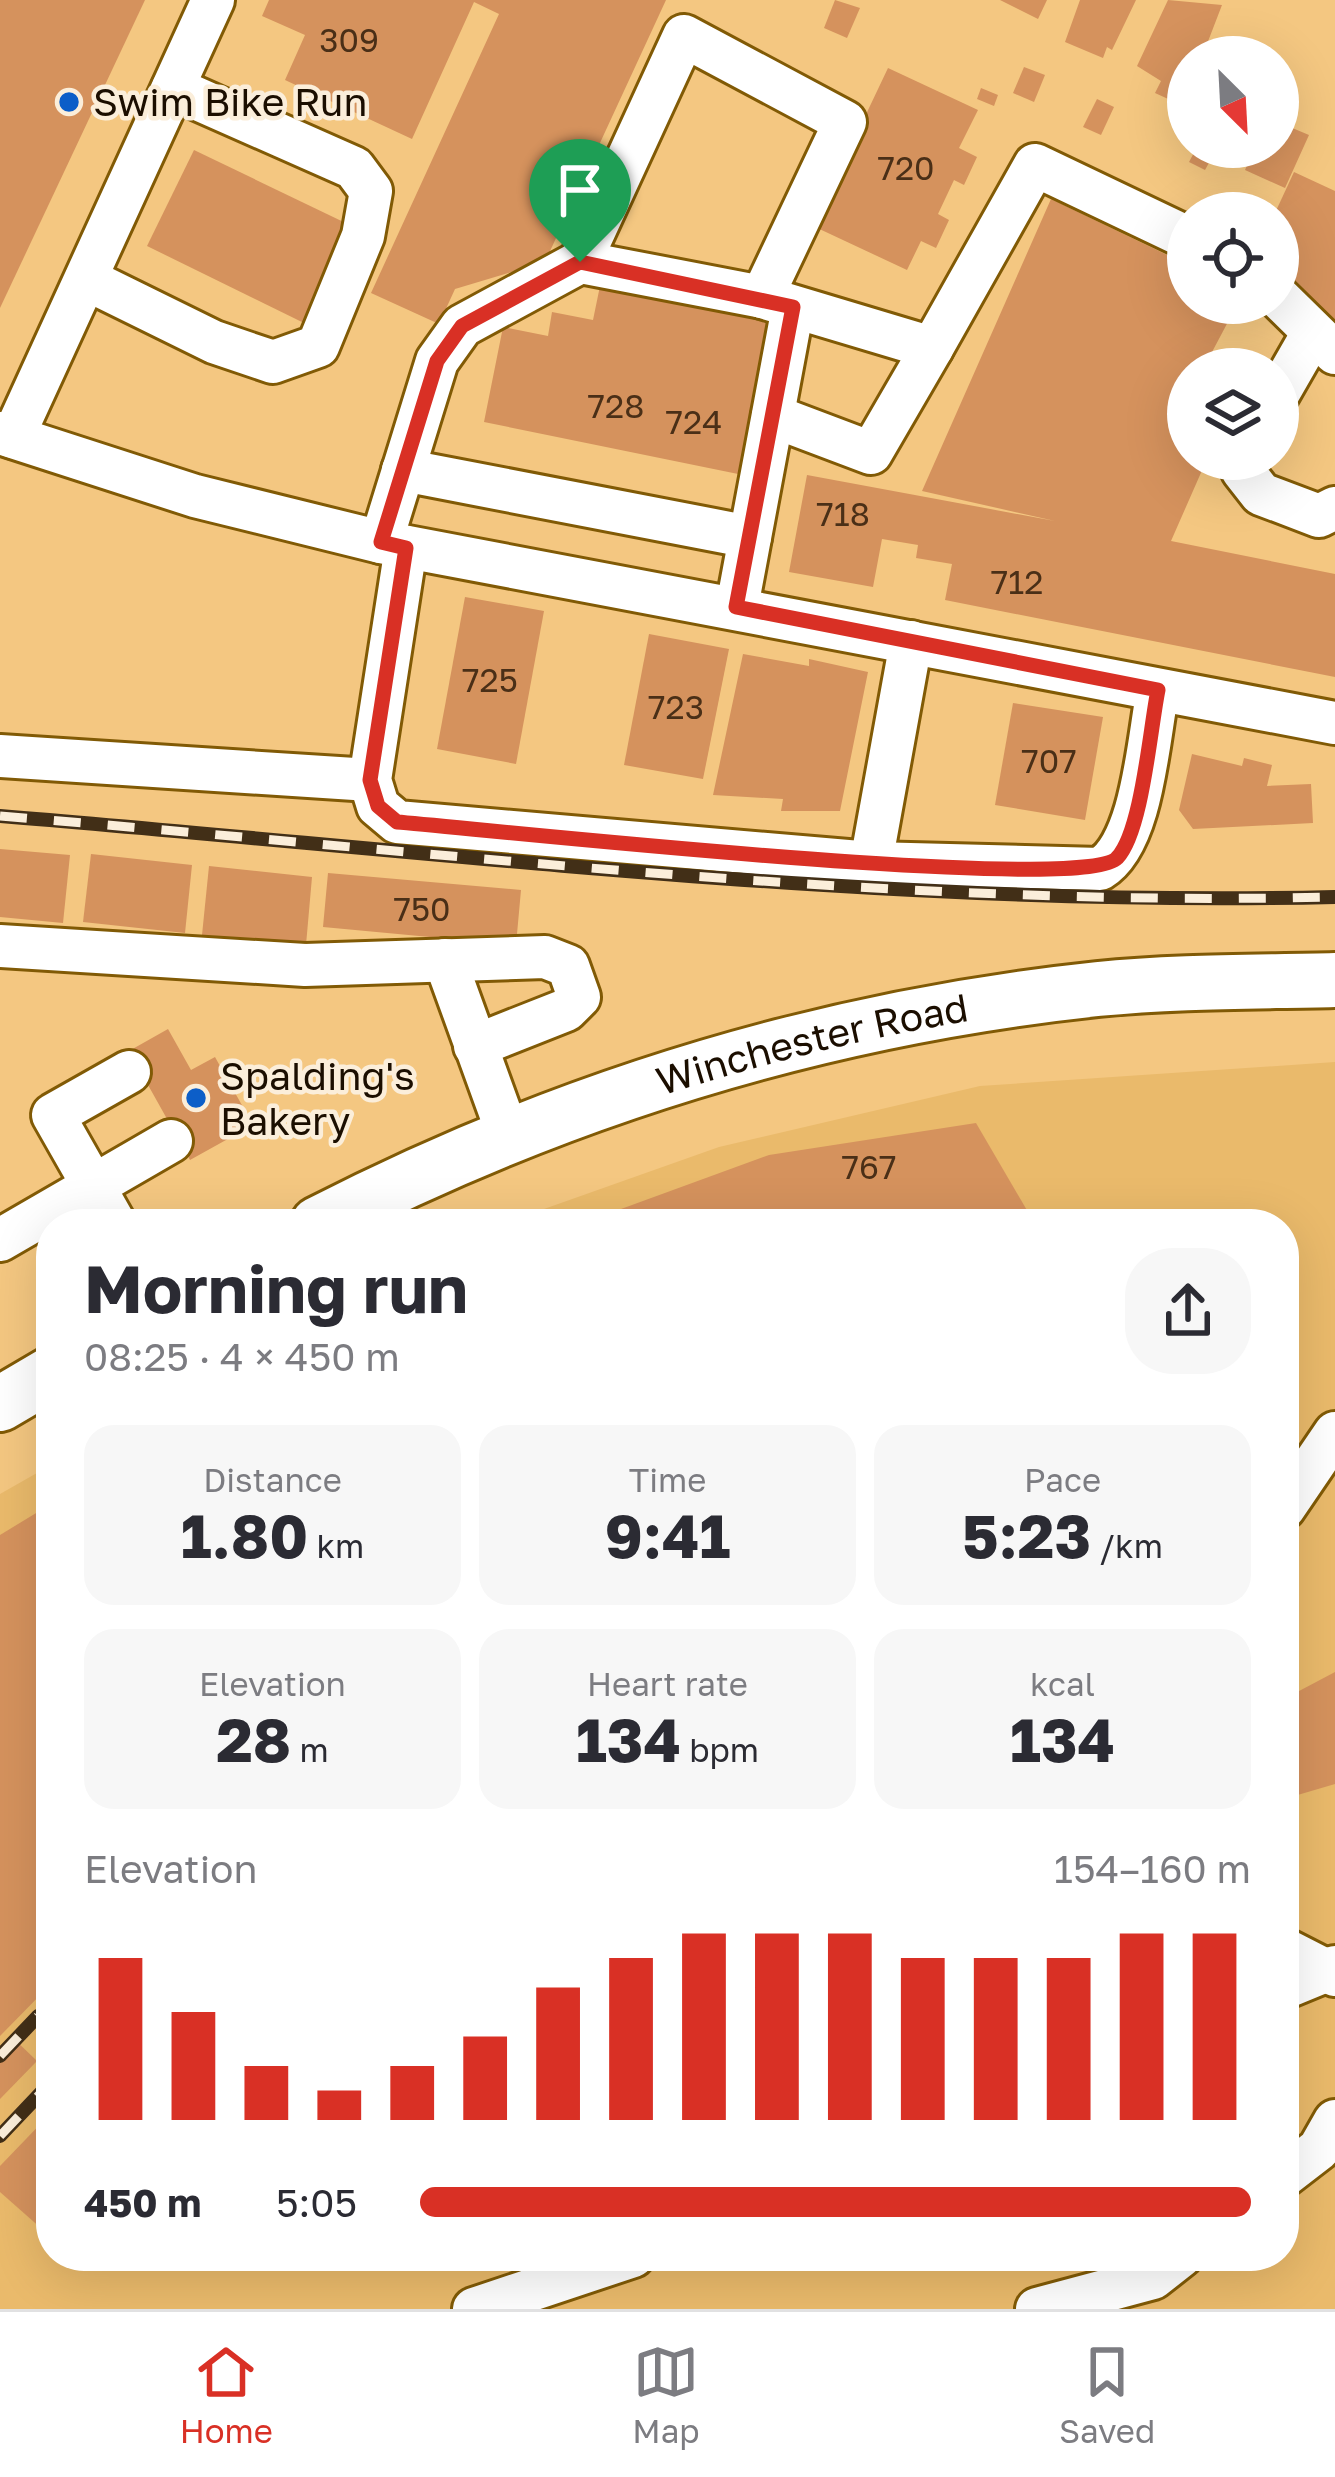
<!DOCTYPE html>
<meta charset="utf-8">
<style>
:root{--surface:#fff;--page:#f7f7f7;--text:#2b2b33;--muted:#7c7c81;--line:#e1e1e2;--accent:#d93025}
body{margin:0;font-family:"Golos Text",sans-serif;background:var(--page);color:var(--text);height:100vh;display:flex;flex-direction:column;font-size:45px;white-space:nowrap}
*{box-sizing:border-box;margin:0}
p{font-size:39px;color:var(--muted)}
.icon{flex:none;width:66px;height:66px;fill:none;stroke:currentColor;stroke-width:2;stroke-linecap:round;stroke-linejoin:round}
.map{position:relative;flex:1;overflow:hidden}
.side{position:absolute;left:36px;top:1209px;width:1263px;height:1062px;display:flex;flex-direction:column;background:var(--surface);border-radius:48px;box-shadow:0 12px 48px #0002}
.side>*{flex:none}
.needle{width:78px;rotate:156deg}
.tools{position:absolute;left:1167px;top:36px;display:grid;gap:24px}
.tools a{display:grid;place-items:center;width:132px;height:132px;border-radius:50%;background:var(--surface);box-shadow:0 12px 48px #0002;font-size:60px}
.pin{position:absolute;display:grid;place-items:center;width:102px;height:102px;color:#fff;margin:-123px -51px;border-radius:50% 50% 50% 0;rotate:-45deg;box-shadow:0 0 12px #0007}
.pin .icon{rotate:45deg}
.round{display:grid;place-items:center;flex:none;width:126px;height:126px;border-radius:48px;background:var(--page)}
.head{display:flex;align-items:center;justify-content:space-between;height:204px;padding:0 48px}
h1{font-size:66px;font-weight:700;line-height:90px}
.figures{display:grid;grid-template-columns:repeat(3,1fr);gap:18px;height:204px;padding:12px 48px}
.figures div{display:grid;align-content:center;border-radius:30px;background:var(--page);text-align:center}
.figures b{font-size:60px;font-weight:700}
.figures small{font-size:33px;font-weight:400}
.figures p{font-size:33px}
.chart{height:336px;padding:24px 48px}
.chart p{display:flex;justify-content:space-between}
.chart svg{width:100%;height:216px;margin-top:12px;stroke:var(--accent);stroke-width:6}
ul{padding:0 48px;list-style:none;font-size:39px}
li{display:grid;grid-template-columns:192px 144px 1fr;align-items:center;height:90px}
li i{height:30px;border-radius:15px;background:var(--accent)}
.menu{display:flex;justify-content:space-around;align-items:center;height:168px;border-top:3px solid var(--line);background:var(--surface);font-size:33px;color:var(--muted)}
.menu a{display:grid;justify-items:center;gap:6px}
.menu .on{color:var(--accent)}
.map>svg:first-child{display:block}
.built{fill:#eaba6b}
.building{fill:#d5925d}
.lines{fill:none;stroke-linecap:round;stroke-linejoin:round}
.minor-casing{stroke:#815a05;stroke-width:48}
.major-casing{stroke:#815a05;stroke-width:60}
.minor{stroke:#fff;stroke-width:42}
.major{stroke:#fff;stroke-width:54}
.rail-casing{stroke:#422f17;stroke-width:14}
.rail{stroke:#fbeeda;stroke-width:9;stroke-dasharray:27;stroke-linecap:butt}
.route-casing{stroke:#fff;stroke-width:24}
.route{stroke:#d93025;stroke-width:15}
.poi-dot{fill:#0c5ec8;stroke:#fbeeda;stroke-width:4.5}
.labels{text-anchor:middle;stroke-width:9;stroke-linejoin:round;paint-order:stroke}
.number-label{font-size:33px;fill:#4a2f17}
.poi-label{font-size:39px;fill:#1b0e00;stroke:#fbeeda;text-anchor:start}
.street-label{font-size:39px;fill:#1b0e00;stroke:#fbeeda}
</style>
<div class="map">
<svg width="1335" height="2309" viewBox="0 0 1335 2309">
<rect width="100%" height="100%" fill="#f4c781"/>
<polygon class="built" points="1335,1062 1335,2309 0,2309 0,1494 51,1465 51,2256 1284,2256 1284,1224 502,1224 719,1147 980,1086"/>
<g class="building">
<polygon points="0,0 145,0 0,308"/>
<polygon points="269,0 666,0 545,262 455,289 439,324 371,293 499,14 474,2 412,139 285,80 305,35 262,16"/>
<polygon points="835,0 860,8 847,38 824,28"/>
<polygon points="1000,0 1047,0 1038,19"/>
<polygon points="1080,0 1136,0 1112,50 1107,47 1103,58 1065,42"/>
<polygon points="1168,0 1222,5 1202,57 1188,57 1188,88 1177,103 1155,93 1161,81 1137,66"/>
<polygon points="1024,67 1045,75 1034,102 1013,93"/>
<polygon points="888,68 978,110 959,148 977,157 964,185 954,180 938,214 949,220 936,248 921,241 907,270 813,226"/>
<polygon points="981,88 998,95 994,106 977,99"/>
<polygon points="1097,99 1114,107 1101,135 1083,127"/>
<polygon points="1278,122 1309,135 1285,188 1245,170 1255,147 1278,147"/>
<polygon points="1197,147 1234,147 1224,167 1210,161 1205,170 1189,162"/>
<polygon points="194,150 354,227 306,324 147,246"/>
<polygon points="1294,172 1335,191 1335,323 1308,311 1278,280 1275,213"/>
<polygon points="1051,199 1188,265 1188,303 1238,303 1203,369 1188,369 1188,459 1207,459 1171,541 1335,574 1335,677 945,600 952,564 916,558 918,545 882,539 873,587 789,572 807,475 1055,521 922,491"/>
<polygon points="600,286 775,321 743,475 484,422 503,327 548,336 552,312 593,320"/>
<polygon points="465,597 544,611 516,764 437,749"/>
<polygon points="649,634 729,649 703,779 624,765"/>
<polygon points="743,654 809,666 809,659 868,672 840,811 781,811 783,799 713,795"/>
<polygon points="1013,703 1103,717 1085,820 995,805"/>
<polygon points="1192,754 1242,766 1244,758 1272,765 1267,786 1311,784 1313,823 1193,829 1179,810"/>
<polygon points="0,849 70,855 63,923 0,917"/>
<polygon points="91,854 192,865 185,933 83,922"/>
<polygon points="209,866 312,877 306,945 202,935"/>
<polygon points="328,873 521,890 516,945 323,927"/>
<polygon points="168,1029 191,1070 215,1057 253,1125 190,1160 129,1051"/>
<polygon points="976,1123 1035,1224 580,1224 769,1155"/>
<polygon points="51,1504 51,1984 0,2036 0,1535"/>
<polygon points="1335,1672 1335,1784 1284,1799 1284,1699"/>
<polygon points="11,2036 37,2061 0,2099 0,2048"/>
<polygon points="51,2113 51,2237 0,2192 0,2166"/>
</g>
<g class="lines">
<g class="minor-casing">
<g id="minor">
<polyline points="580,262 684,36 845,122 762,297"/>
<polyline points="86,279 214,342 273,362 318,346 363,236 371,191 354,168 173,88"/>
<polyline points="1278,297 1335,353"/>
<polyline points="1278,394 1313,333"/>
<polyline points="773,416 871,453 932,348"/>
<polyline points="0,433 195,496 381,542 1335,723"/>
<polyline points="13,437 213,0"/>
<polyline points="1246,459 1243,471 1261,494 1319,516 1335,508"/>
<polyline points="403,470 750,537"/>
<polyline points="381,542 437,361 462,326 580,262 762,297 932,348 1035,165 1188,238"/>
<path d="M406 547 370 780 378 806 397 822 871 863 1100 869C1143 843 1148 739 1158 690"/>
<polyline points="737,607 793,307"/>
<polyline points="0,756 370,780"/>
<polyline points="871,863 911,642"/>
<polyline points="0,946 305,965 545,957 568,966 579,997 566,1010 475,1046"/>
<polyline points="445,960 509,1137"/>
<polyline points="115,1224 53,1115 129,1072"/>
<polyline points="0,1240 171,1141"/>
<polyline points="1284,1508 1335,1433"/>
<polyline points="1284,1949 1335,1975"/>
<polyline points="1284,1988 1335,1967"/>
<polyline points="1284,2176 1319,2149 1335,2121"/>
<polyline points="474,2309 633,2256"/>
<polyline points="1037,2309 1153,2278 1181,2256"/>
</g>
</g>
<g class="major-casing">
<g id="major">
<path id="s1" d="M318 1224C563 1098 824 1018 1098 989 1177 981 1256 982 1335 980"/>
<polyline points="0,1404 51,1374"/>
</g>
</g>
<use href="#minor" class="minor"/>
<use href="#major" class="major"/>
<g class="rail-casing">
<g id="rail">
<path d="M0 816C444 852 890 908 1335 897"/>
<polyline points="0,2056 38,2016"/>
<polyline points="0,2136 51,2082"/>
</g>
</g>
<use href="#rail" class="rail"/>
</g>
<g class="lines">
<g class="route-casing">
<path id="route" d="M580 262 793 307 736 607 1158 690C1150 729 1142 832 1117 858 1083 895 484 829 397 822L378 806 370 780 406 548 381 542 437 361 462 326Z"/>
</g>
<use href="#route" class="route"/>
</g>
<g class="poi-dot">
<circle cx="69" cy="102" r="12"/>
<circle cx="196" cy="1098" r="12"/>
</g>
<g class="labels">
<g class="number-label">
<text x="349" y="52">309</text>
<text x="906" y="180">720</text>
<text x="616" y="418">728</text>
<text x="694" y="434">724</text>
<text x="843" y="526">718</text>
<text x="1017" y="594">712</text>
<text x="490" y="692">725</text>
<text x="676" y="719">723</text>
<text x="1049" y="773">707</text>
<text x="422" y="921">750</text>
<text x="869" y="1179">767</text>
</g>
<g class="poi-label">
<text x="93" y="116">Swim Bike Run</text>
<text x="220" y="1090">Spalding's<tspan x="220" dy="45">Bakery</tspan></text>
</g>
<g class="street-label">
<text dy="14" stroke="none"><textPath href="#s1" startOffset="528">Winchester Road</textPath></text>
</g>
</g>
</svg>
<div class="tools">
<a><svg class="needle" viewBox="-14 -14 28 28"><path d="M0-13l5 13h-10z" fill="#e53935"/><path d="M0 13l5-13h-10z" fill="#7c7c81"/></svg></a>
<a><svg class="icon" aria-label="locate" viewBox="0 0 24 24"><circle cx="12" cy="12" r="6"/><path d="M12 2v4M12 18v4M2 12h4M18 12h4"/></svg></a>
<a><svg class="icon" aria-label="layers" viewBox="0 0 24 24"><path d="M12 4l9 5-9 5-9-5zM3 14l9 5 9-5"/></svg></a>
</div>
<div class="pin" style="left:580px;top:262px;background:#1e9e55"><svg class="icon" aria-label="arrive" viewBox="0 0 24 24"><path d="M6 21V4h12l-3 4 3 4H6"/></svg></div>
<section class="side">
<div class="head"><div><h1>Morning run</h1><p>08:25 · 4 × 450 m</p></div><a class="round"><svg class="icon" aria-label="share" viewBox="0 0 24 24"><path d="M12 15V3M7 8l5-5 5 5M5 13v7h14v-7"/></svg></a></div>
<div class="figures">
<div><p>Distance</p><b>1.80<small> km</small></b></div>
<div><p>Time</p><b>9:41</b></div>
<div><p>Pace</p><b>5:23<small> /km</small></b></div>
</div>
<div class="figures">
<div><p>Elevation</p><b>28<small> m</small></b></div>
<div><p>Heart rate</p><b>134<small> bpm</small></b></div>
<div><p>kcal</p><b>134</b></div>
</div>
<div class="chart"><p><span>Elevation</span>154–160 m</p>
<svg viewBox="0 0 160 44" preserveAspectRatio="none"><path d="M5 44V11M15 44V22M25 44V33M35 44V38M45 44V33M55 44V27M65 44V17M75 44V11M85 44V6M95 44V6M105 44V6M115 44V11M125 44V11M135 44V11M145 44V6M155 44V6"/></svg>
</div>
<ul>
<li><b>450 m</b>5:05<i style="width:100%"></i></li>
</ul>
</section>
</div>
<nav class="menu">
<a class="on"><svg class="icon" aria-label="home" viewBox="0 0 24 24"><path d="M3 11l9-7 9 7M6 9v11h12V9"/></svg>Home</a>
<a><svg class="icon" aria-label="map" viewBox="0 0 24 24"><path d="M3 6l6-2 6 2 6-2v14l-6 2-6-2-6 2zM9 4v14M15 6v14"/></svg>Map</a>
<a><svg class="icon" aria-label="saved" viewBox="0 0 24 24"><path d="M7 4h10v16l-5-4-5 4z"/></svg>Saved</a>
</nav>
